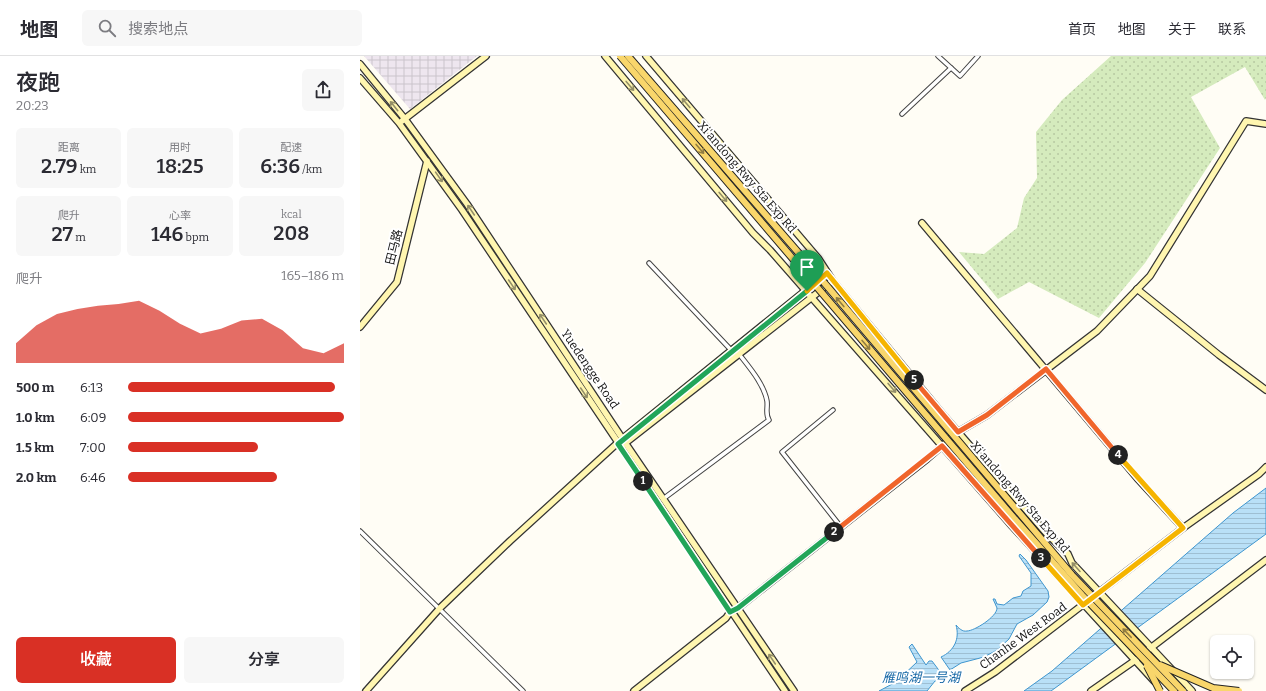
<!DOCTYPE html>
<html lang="zh">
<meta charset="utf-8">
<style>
:root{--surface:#fff;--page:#f7f7f7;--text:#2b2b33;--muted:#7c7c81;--line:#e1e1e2;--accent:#d93025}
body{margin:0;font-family:Bitter,"Noto Sans SC",serif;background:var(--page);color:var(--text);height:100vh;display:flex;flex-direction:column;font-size:15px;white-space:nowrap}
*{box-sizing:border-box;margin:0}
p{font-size:13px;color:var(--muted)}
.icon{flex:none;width:22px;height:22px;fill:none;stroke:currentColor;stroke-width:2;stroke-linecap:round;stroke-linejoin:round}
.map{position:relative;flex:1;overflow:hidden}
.side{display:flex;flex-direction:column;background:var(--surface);width:360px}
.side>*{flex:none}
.controls{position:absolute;left:850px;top:579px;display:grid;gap:8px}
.controls a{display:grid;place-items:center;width:44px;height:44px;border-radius:6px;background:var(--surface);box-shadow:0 1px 3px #0004;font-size:20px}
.pin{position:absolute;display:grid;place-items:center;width:34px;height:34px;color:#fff;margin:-41px -17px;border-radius:50% 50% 50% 0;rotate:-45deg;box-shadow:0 0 4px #0007}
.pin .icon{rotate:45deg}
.km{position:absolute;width:20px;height:20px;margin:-10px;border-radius:50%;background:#222;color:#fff;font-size:11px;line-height:20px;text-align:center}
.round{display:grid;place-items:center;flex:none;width:42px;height:42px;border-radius:6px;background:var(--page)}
.headline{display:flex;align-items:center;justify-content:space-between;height:68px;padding:0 16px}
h1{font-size:22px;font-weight:600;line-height:30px}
.figures{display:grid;grid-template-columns:repeat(3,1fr);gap:6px;height:68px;padding:4px 16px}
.figures div{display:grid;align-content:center;border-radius:6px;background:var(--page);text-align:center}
.figures b{font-size:20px;font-weight:600}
.figures small{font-size:11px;font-weight:400}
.figures p{font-size:11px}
.chart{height:112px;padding:8px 16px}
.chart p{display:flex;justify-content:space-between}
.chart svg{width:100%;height:72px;margin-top:4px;fill:var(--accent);opacity:.7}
.primary-button{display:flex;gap:8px;margin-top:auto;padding:8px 16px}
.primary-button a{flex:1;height:46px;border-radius:6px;background:var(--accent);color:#fff;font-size:16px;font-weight:600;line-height:46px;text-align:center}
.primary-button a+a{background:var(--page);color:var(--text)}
ul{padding:0 16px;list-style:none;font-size:13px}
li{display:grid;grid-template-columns:64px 48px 1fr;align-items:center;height:30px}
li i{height:10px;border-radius:5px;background:var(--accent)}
header{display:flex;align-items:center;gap:24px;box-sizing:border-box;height:56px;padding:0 20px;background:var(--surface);border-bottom:1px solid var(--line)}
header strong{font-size:19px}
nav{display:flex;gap:22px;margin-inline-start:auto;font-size:14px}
.search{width:280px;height:36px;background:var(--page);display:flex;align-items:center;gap:10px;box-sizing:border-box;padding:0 14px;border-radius:6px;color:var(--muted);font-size:15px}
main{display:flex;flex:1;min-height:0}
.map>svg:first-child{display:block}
.industrial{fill:url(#industrial-grid)}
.grass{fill:url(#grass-dots)}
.water{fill:url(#water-rules);stroke:#3f96cf}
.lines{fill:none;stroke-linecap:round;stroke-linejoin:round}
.street-casing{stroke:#444;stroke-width:5.5}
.secondary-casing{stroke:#333;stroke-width:8}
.street{stroke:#fff;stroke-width:3.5}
.secondary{stroke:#fff6b0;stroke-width:5.5}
.primary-bridge-casing{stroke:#222;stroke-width:8;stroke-linecap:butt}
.primary-bridge{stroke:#f9d66b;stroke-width:6}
.oneway{stroke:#948f68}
.oneway2{stroke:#917d42}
.split-1-casing{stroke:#fff;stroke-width:8}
.split-2-casing{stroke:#fff;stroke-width:8}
.split-3-casing{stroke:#fff;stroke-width:8}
.split-4-casing{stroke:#fff;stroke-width:8}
.split-5-casing{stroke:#fff;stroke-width:8}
.split-6-casing{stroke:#fff;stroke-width:8}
.split-1{stroke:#22a559;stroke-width:5}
.split-2{stroke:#22a559;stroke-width:5}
.split-3{stroke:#f0652b;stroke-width:5}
.split-4{stroke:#f5b400;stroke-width:5}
.split-5{stroke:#f0652b;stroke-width:5}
.split-6{stroke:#f5b400;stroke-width:5}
.labels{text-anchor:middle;stroke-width:4;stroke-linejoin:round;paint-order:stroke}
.street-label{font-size:12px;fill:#111;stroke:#fff}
.water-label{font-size:13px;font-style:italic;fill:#1768a6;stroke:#fff}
</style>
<header>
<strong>地图</strong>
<div class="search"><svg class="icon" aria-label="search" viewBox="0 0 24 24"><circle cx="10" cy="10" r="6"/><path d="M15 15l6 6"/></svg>搜索地点</div>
<nav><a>首页</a><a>地图</a><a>关于</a><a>联系</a></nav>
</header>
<main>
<section class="side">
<div class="headline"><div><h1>夜跑</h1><p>20:23</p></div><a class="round"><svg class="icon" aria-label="share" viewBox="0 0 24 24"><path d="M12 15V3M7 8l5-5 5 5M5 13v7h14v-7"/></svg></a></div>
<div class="figures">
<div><p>距离</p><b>2.79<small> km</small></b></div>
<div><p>用时</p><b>18:25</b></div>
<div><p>配速</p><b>6:36<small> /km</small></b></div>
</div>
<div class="figures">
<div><p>爬升</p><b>27<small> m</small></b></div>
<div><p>心率</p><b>146<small> bpm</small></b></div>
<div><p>kcal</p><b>208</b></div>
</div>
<div class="chart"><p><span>爬升</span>165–186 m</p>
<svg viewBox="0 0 160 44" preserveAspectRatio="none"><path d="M0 44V32L10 21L20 14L30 11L40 9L50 8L60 6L70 12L80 20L90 26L100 23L110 18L120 17L130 24L140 35L150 38L160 32V44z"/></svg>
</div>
<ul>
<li><b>500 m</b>6:13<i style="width:96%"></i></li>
<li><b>1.0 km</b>6:09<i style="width:100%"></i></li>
<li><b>1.5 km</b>7:00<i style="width:60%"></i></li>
<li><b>2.0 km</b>6:46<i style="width:69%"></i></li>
</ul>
<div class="primary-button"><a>收藏</a><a>分享</a></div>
</section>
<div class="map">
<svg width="906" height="635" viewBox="0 0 906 635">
<defs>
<pattern id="industrial-grid" width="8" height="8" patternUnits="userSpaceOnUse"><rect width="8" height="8" fill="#eee6ef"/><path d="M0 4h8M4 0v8" fill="none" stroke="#cbc4cc"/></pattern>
<pattern id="grass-dots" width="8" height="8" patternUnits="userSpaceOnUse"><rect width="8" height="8" fill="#d5ebbd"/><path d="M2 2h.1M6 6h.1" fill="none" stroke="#b6c8a1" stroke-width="1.8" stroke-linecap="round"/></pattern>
<pattern id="water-rules" width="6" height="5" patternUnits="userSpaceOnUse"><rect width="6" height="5" fill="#b9e0f7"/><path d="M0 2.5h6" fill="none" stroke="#9ebfd3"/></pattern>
</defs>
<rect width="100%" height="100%" fill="#fffdf5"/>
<polygon class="industrial" points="4,0 117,0 50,53"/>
<polygon class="grass" points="751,0 906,0 906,42 905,44 885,11 831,41 860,92 785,207 739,262 669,226 638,243 599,196 624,198 657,172 664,142 677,122 676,76 702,44"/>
<g class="water">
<polygon points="906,432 906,478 691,635 664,635 692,615 873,457"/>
<path d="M660 498 666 504 688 535 689 541 687 546 673 559 657 568 649 583 637 594 624 601 601 607 590 614 581 601C594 595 600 583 596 569 599 572 602 576 607 575 614 575 637 561 637 552 636 549 634 546 633 543H635L637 548 644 549 653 542 661 540 663 535 671 530V517L659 500Z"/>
<polygon points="552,588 566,609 569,605 572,605 584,621 575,625 567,635 519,635 536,626 557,606 549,591"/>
</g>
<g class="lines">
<g class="street-casing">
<g id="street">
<polyline points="578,0 600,20 618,0"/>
<polyline points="542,58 591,12"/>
<polyline points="289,207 372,295"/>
<polyline points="473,354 422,396 481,471"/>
<path d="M303 443 409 364C405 358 408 352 407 345 404 328 389 311 379 298"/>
<polyline points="0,475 163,635"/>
</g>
</g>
<g class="secondary-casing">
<g id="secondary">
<polyline points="245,0 393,177 410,194 652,470 794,625"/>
<polyline points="286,0 458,202 473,225 585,361 687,478 708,498 712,507 832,635"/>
<polyline points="0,8 45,63 107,148 266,388 434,635"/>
<polyline points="0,22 39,67 102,154 425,635"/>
<polyline points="42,65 126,0"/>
<polyline points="562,167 777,422 823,472"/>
<polyline points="777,233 859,299 906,334"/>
<polyline points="0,271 37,226 67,105"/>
<polyline points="264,388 470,227"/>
<polyline points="788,594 906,504"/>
<polyline points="6,635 80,552 150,485 263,382 467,217"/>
<polyline points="274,635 366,562 370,556 378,552 567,403 598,376 627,359 737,275 790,220 886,65 906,68"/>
<polyline points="605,635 635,616 823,472 899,418 906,411"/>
<polyline points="731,635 777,603"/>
</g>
</g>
<use href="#street" class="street"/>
<use href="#secondary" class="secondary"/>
<g class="primary-bridge-casing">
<g id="primary-bridge">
<polyline points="260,0 653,461 722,539 814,635"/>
<polyline points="268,0 450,210 712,519 823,635"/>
<polyline points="800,609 853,632 879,635"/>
<polyline points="787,610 800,635"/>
</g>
</g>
<use href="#primary-bridge" class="primary-bridge"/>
</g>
<defs><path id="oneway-shaft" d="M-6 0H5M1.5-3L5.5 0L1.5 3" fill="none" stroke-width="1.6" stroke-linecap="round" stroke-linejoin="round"/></defs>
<g class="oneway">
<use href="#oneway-shaft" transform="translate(270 30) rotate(50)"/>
<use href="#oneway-shaft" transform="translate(326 47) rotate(-130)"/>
<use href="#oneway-shaft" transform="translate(34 50) rotate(-129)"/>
<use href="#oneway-shaft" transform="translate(79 121) rotate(55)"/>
<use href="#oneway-shaft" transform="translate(363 141) rotate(50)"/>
<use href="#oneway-shaft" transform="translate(111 154) rotate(-124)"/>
<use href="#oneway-shaft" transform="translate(152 229) rotate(56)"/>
<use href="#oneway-shaft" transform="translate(183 263) rotate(-124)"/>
<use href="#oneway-shaft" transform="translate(532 332) rotate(49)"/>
<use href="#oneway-shaft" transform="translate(224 337) rotate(56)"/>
<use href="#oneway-shaft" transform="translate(716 511) rotate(-132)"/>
<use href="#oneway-shaft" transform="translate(412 603) rotate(-124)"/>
</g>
<g class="oneway2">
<use href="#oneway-shaft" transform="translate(340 93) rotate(50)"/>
<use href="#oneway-shaft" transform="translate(480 246) rotate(-130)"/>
<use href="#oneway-shaft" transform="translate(506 289) rotate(49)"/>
<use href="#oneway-shaft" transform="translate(767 577) rotate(-134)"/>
</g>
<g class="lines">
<g class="split-1-casing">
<polyline id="split-1" points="283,425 258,388 447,235"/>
</g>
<g class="split-2-casing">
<polyline id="split-2" points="283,425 370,556 378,552 474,476"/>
</g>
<g class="split-3-casing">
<polyline id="split-3" points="474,476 582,390 681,502"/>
</g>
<g class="split-4-casing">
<polyline id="split-4" points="681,502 723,549 823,472 758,399"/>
</g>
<g class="split-5-casing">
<polyline id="split-5" points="554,324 598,376 627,359 686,313 758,399"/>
</g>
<g class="split-6-casing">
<polyline id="split-6" points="447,235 467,217 554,324"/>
</g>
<use href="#split-1" class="split-1"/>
<use href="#split-2" class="split-2"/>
<use href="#split-3" class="split-3"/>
<use href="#split-4" class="split-4"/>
<use href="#split-5" class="split-5"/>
<use href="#split-6" class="split-6"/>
</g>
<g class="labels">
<g class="street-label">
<text transform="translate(387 121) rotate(49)" y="4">Xi'andong Rwy Sta Exp Rd</text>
<text transform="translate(34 191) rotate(-76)" y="4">田马路</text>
<text transform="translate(230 313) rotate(56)" y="4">Yuedengge Road</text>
<text transform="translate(660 441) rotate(49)" y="4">Xi'andong Rwy Sta Exp Rd</text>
<text transform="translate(663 580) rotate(-36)" y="4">Chanhe West Road</text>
</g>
<g class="water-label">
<text x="561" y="626">雁鸣湖一号湖</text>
</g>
</g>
</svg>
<div class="controls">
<a><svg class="icon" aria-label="locate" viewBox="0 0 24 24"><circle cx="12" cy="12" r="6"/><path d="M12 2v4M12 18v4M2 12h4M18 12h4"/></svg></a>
</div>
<div class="pin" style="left:447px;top:235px;background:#1e9e55"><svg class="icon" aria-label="arrive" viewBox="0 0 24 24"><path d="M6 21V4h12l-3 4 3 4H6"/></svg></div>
<b class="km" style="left:283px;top:425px">1</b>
<b class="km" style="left:474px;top:476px">2</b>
<b class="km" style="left:681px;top:502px">3</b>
<b class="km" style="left:758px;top:399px">4</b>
<b class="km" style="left:554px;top:324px">5</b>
</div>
</main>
